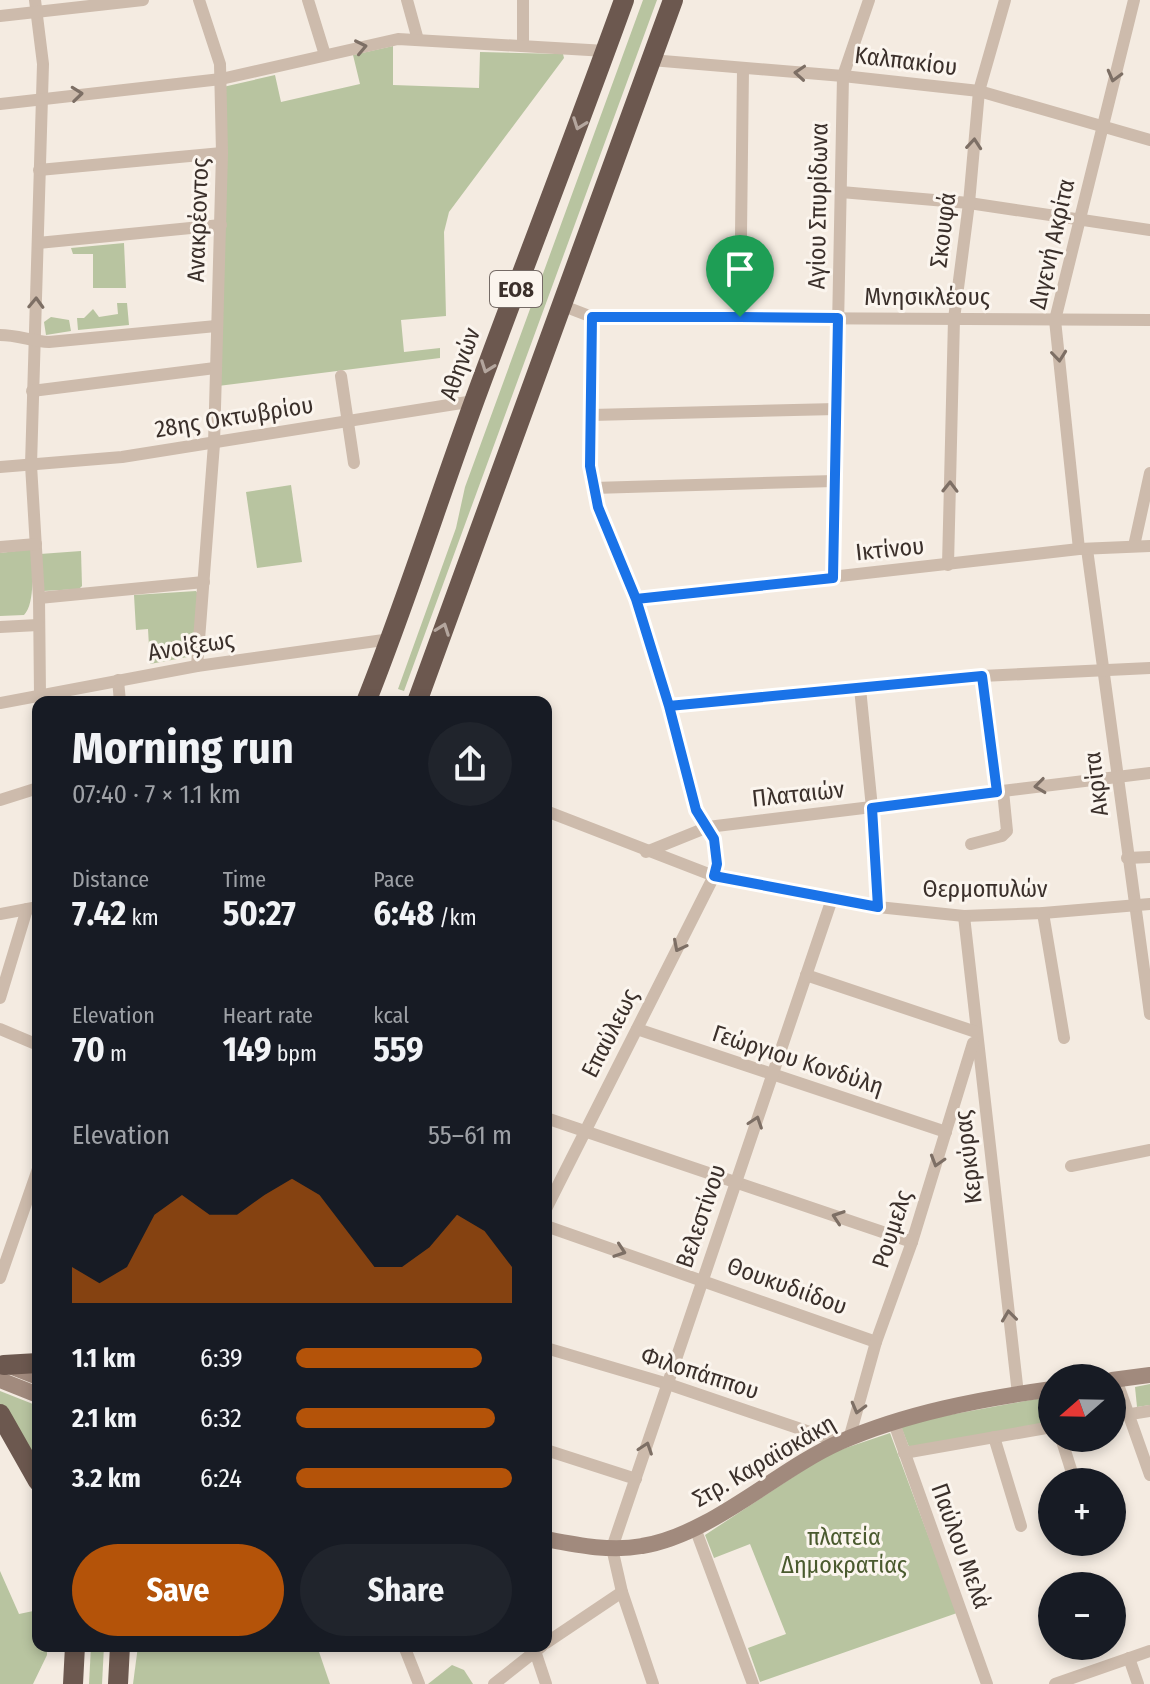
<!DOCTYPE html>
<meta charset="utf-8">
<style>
:root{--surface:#171b24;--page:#20242c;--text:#f1f3f6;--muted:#9ea1a6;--accent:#b45309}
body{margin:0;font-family:"Fira Sans Condensed",sans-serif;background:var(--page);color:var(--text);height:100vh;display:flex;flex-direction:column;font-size:30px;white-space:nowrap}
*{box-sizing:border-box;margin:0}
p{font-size:26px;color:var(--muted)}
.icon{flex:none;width:44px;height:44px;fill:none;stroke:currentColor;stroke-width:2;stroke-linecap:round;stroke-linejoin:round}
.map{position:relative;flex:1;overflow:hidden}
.side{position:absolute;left:32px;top:696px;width:520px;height:956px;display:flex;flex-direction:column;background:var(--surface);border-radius:16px;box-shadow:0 4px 12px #0003}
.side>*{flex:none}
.needle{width:52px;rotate:250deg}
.controls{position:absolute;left:1038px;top:1364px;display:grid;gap:16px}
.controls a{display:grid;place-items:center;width:88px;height:88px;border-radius:50%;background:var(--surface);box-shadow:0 4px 12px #0003;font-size:40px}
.pin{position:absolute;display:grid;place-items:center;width:68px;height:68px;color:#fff;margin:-82px -34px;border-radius:50% 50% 50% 0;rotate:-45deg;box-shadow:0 0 8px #0007}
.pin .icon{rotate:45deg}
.round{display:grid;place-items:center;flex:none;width:84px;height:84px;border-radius:42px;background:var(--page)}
.headline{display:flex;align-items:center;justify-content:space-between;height:136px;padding:0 40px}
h1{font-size:44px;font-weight:700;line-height:60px}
.figures{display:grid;grid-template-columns:repeat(3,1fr);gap:12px;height:136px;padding:8px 40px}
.figures div{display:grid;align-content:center}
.figures b{font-size:34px;font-weight:700}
.figures small{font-size:22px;font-weight:400}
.figures p{font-size:22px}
.chart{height:224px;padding:16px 40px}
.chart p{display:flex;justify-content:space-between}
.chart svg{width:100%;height:144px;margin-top:8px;fill:var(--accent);opacity:.7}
.primary-button{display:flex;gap:16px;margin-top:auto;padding:16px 40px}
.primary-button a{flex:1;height:92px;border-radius:48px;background:var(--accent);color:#fff;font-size:32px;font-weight:700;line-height:92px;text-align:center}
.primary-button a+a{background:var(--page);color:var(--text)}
ul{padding:0 40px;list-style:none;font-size:26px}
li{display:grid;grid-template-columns:128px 96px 1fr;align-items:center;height:60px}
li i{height:20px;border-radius:10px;background:var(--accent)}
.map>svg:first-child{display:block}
.green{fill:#b8c4a0}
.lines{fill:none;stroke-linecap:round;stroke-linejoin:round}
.minor{stroke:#cdbbac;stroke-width:12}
.secondary{stroke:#a18a7d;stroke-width:16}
.trunk{stroke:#6c584f;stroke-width:20}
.oneway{stroke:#7d6f65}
.oneway2{stroke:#b4a69e}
.route-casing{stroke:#fff;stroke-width:16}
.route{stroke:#1a73e8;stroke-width:10}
.labels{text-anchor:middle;stroke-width:6;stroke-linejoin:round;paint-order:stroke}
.shield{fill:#fbf5ee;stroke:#756b66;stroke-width:2}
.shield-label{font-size:22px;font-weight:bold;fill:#3b302b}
.street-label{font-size:24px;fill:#3b302b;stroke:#fbf5ee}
.park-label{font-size:24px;fill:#4a5a2e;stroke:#fbf5ee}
</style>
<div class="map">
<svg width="1150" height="1684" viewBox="0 0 1150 1684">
<rect width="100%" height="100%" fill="#f4ebe1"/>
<g class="green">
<polygon points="643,0 657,0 404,691 398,689 456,528 465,487"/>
<polygon points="393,46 393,85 479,88 480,52 563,54 564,58 449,212 444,232 446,316 401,320 404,352 440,348 440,358 218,386 223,87 275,75 281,102 360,84 353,55"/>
<polygon points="124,243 126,288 93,288 93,254 73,254 71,248"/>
<polygon points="117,303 127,303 129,325 78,330 77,318 84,318 93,309 99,317 118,314"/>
<polygon points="51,317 69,320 71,331 46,335 44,322"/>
<polygon points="291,485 302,562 257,568 246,492"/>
<path d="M31 549C32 566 36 603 24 615L0 616V553Z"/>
<polygon points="81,551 82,586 79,589 43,591 40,554"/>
<polygon points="196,591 198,594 193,656 150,664 148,629 136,630 134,595"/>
<polygon points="1150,1384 1150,1405 1137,1407 1135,1387"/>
<polygon points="0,1391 38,1406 38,1468 0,1404"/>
<polygon points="1052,1396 1052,1422 909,1447 900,1424"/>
<polygon points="890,1433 957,1613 760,1682 748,1648 786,1634 750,1544 714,1558 705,1535 828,1454"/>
<polygon points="0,1571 19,1614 38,1610 38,1646 47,1646 47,1655 33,1684 0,1684"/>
<polygon points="91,1646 104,1646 102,1684 89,1684"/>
<polygon points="138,1646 317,1646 330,1684 133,1684"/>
<polygon points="452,1665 464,1670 473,1684 428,1684"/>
</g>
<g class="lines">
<g class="minor">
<polyline points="35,0 43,64 31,465 39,598 40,695"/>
<polyline points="308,0 325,55"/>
<polyline points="407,0 418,40"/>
<polyline points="0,16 143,0"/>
<polyline points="523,44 523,0"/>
<polyline points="651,60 843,76 979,91 1150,140"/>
<polyline points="0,104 221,79 398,39 606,51"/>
<polyline points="39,170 222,153"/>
<polyline points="841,192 969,203 1150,230"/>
<polyline points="38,243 221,225"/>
<polyline points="561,305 592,317 1150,320"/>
<polyline points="740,317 743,69"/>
<path d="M0 335C17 335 32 341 49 342L216 326"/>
<polyline points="341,376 354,463"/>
<polyline points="32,391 215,368"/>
<polyline points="591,415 836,409"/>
<polyline points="0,467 122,457 474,401"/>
<polyline points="593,488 834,481"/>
<polyline points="1134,546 1150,473"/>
<polyline points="0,547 36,544"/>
<polyline points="1079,549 1055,320 1134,0"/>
<polyline points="1087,549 1150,1014"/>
<polyline points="948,565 954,319 969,203 979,91 1005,0"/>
<polyline points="833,578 843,76 869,0"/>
<polyline points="39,598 204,582"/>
<polyline points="636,599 1079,549 1150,546"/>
<polyline points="0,627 38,625"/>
<polyline points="197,666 214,444 222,153 220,64 199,0"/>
<polyline points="982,676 997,792"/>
<polyline points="118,680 120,702"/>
<polyline points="860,688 872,808 878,907"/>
<polyline points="0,703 197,666 391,639"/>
<polyline points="669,706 982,676 1150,668"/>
<polyline points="0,800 38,788"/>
<polyline points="546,811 714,876 878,907 964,916 1043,913 1150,904"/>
<polyline points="971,844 1002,836 1007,831 1003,791"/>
<polyline points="646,852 708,827 1150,773"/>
<polyline points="1127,858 1150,857"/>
<polyline points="1043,913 1064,1038"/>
<polyline points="0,914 38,907"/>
<polyline points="964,916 1018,1394"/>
<polyline points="806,975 976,1032"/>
<polyline points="0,998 27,909"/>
<polyline points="0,1029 38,1045"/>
<polyline points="637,1029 946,1132"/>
<polyline points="546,1118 912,1242"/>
<polyline points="1071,1166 1150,1150"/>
<polyline points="546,1209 714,876 717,864 714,839 696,810 669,706 636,599 598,507 590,466 592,317"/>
<polyline points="546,1226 876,1342"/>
<polyline points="0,1278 38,1169"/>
<polyline points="546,1348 668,1384 839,1442"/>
<polyline points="1116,1379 1150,1475"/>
<polyline points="1112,1417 1150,1411"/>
<polyline points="894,1423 987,1684"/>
<polyline points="994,1437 1021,1526"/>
<polyline points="1061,1438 1075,1482"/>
<polyline points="849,1439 876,1342 912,1242 973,1043"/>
<polyline points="546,1450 636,1479"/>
<polyline points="904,1453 1052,1427"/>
<polyline points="695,1528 753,1684"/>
<polyline points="546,1643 622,1592"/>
<polyline points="404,1646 419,1684"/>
<polyline points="535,1651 546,1684"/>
<polyline points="1129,1658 1138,1684"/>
<polyline points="494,1684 542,1646"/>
<polyline points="653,1684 622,1592 612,1548 832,899"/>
<polyline points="1055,1684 1150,1651"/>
</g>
<g class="secondary">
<polyline points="10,1366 38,1377"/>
<polyline points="0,1380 38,1395"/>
<polyline points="1112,1380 1150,1375"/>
<path d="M546 1539C577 1545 611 1552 642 1546 711 1535 777 1470 840 1442 906 1413 981 1399 1052 1389"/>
</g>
<g class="trunk">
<path d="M366 702C406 602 438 500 475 399 524 266 576 133 624 0"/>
<polyline points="417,702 673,0"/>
<polyline points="4,1365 38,1363"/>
<polyline points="0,1414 38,1481"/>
<polyline points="73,1684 75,1646"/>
<polyline points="118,1684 120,1646"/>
</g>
</g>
<defs><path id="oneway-chevron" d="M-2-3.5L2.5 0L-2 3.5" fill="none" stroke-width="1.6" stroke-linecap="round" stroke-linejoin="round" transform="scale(2)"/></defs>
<g class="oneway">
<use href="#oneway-chevron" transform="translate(361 47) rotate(-12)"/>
<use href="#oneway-chevron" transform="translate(800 73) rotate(-176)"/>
<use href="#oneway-chevron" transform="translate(1114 76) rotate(105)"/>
<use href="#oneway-chevron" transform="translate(77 94) rotate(-6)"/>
<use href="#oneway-chevron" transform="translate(974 144) rotate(-85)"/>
<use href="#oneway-chevron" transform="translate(36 303) rotate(-88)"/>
<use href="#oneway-chevron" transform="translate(1059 356) rotate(84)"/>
<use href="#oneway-chevron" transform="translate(950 487) rotate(-89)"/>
<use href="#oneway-chevron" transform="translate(1040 786) rotate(173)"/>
<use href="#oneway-chevron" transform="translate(679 946) rotate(117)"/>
<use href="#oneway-chevron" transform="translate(756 1122) rotate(-71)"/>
<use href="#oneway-chevron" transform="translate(937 1161) rotate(107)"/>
<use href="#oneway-chevron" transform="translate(838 1217) rotate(-161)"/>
<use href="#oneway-chevron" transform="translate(620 1251) rotate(19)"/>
<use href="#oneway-chevron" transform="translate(1009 1316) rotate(-97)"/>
<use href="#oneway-chevron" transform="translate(858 1408) rotate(105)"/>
<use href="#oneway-chevron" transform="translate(646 1448) rotate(-71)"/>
</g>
<g class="oneway2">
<use href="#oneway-chevron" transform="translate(579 124) rotate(110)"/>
<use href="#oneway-chevron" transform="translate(487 367) rotate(110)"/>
<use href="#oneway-chevron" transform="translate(443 629) rotate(-70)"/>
</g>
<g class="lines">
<g class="route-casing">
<polyline id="route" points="740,317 592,317 590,466 598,507 636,599 669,706 696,810 714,839 717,864 714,876 878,907 872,808 997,792 982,676 669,706 636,599 833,578 838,318 740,317"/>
</g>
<use href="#route" class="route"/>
</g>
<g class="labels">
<rect class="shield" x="490" y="271" width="52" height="36" rx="6"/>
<g class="shield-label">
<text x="516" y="297">ΕΟ8</text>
</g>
<g class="street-label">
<text transform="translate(906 61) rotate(7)" y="8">Καλπακίου</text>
<text transform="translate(818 206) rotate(-89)" y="8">Αγίου Σπυρίδωνα</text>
<text transform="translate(198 220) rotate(-88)" y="8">Ανακρέοντος</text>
<text transform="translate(943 230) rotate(-83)" y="8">Σκουφά</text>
<text transform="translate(1052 244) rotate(-77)" y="8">Διγενή Ακρίτα</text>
<text x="927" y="305">Μνησικλέους</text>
<text transform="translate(460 364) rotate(-70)" y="8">Αθηνών</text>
<text transform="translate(234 417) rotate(-9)" y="8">28ης Οκτωβρίου</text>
<text transform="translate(890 549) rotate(-6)" y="8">Ικτίνου</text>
<text transform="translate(191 646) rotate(-9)" y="8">Ανοίξεως</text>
<text transform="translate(1096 784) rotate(-97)" y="8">Ακρίτα</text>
<text transform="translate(798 794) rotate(-6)" y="8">Πλαταιών</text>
<text x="985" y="897">Θερμοπυλών</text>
<text transform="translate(610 1033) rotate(-63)" y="8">Επαύλεως</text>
<text transform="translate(798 1060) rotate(18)" y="8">Γεώργιου Κονδύλη</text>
<text transform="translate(968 1157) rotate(-97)" y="8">Κερκύρας</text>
<text transform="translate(701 1216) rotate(-71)" y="8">Βελεστίνου</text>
<text transform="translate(892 1229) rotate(-72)" y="8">Ρουμελς</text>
<text transform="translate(787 1286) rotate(20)" y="8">Θουκυδιίδου</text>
<text transform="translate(700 1373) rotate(18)" y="8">Φιλοπάππου</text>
<text transform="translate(764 1461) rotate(-30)" y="8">Στρ. Καραϊσκάκη</text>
<text transform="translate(961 1546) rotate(70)" y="8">Παύλου Μελά</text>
</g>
<g class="park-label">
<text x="844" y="1545">πλατεία<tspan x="844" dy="28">Δημοκρατίας</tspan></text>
</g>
</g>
</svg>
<div class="controls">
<a><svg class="needle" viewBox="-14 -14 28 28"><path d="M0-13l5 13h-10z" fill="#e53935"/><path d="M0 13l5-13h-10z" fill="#9ea1a6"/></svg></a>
<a>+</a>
<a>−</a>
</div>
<div class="pin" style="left:740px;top:317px;background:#1e9e55"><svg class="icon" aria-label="arrive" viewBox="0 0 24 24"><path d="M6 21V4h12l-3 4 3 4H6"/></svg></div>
<section class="side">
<div class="headline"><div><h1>Morning run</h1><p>07:40 · 7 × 1.1 km</p></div><a class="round"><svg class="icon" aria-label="share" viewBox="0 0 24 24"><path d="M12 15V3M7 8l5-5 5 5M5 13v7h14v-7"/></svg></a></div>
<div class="figures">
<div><p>Distance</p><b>7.42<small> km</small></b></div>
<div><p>Time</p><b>50:27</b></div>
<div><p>Pace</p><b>6:48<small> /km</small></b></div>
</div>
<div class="figures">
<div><p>Elevation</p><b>70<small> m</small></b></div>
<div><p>Heart rate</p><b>149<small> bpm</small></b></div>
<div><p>kcal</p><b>559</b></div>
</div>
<div class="chart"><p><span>Elevation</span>55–61 m</p>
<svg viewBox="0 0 160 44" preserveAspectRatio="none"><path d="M0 44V33L10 38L20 33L30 17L40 11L50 17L60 17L70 11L80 6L90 11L100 22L110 33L120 33L130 27L140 17L150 22L160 33V44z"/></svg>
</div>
<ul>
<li><b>1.1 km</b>6:39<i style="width:86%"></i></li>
<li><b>2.1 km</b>6:32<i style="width:92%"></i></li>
<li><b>3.2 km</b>6:24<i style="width:100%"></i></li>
</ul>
<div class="primary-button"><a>Save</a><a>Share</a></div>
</section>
</div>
